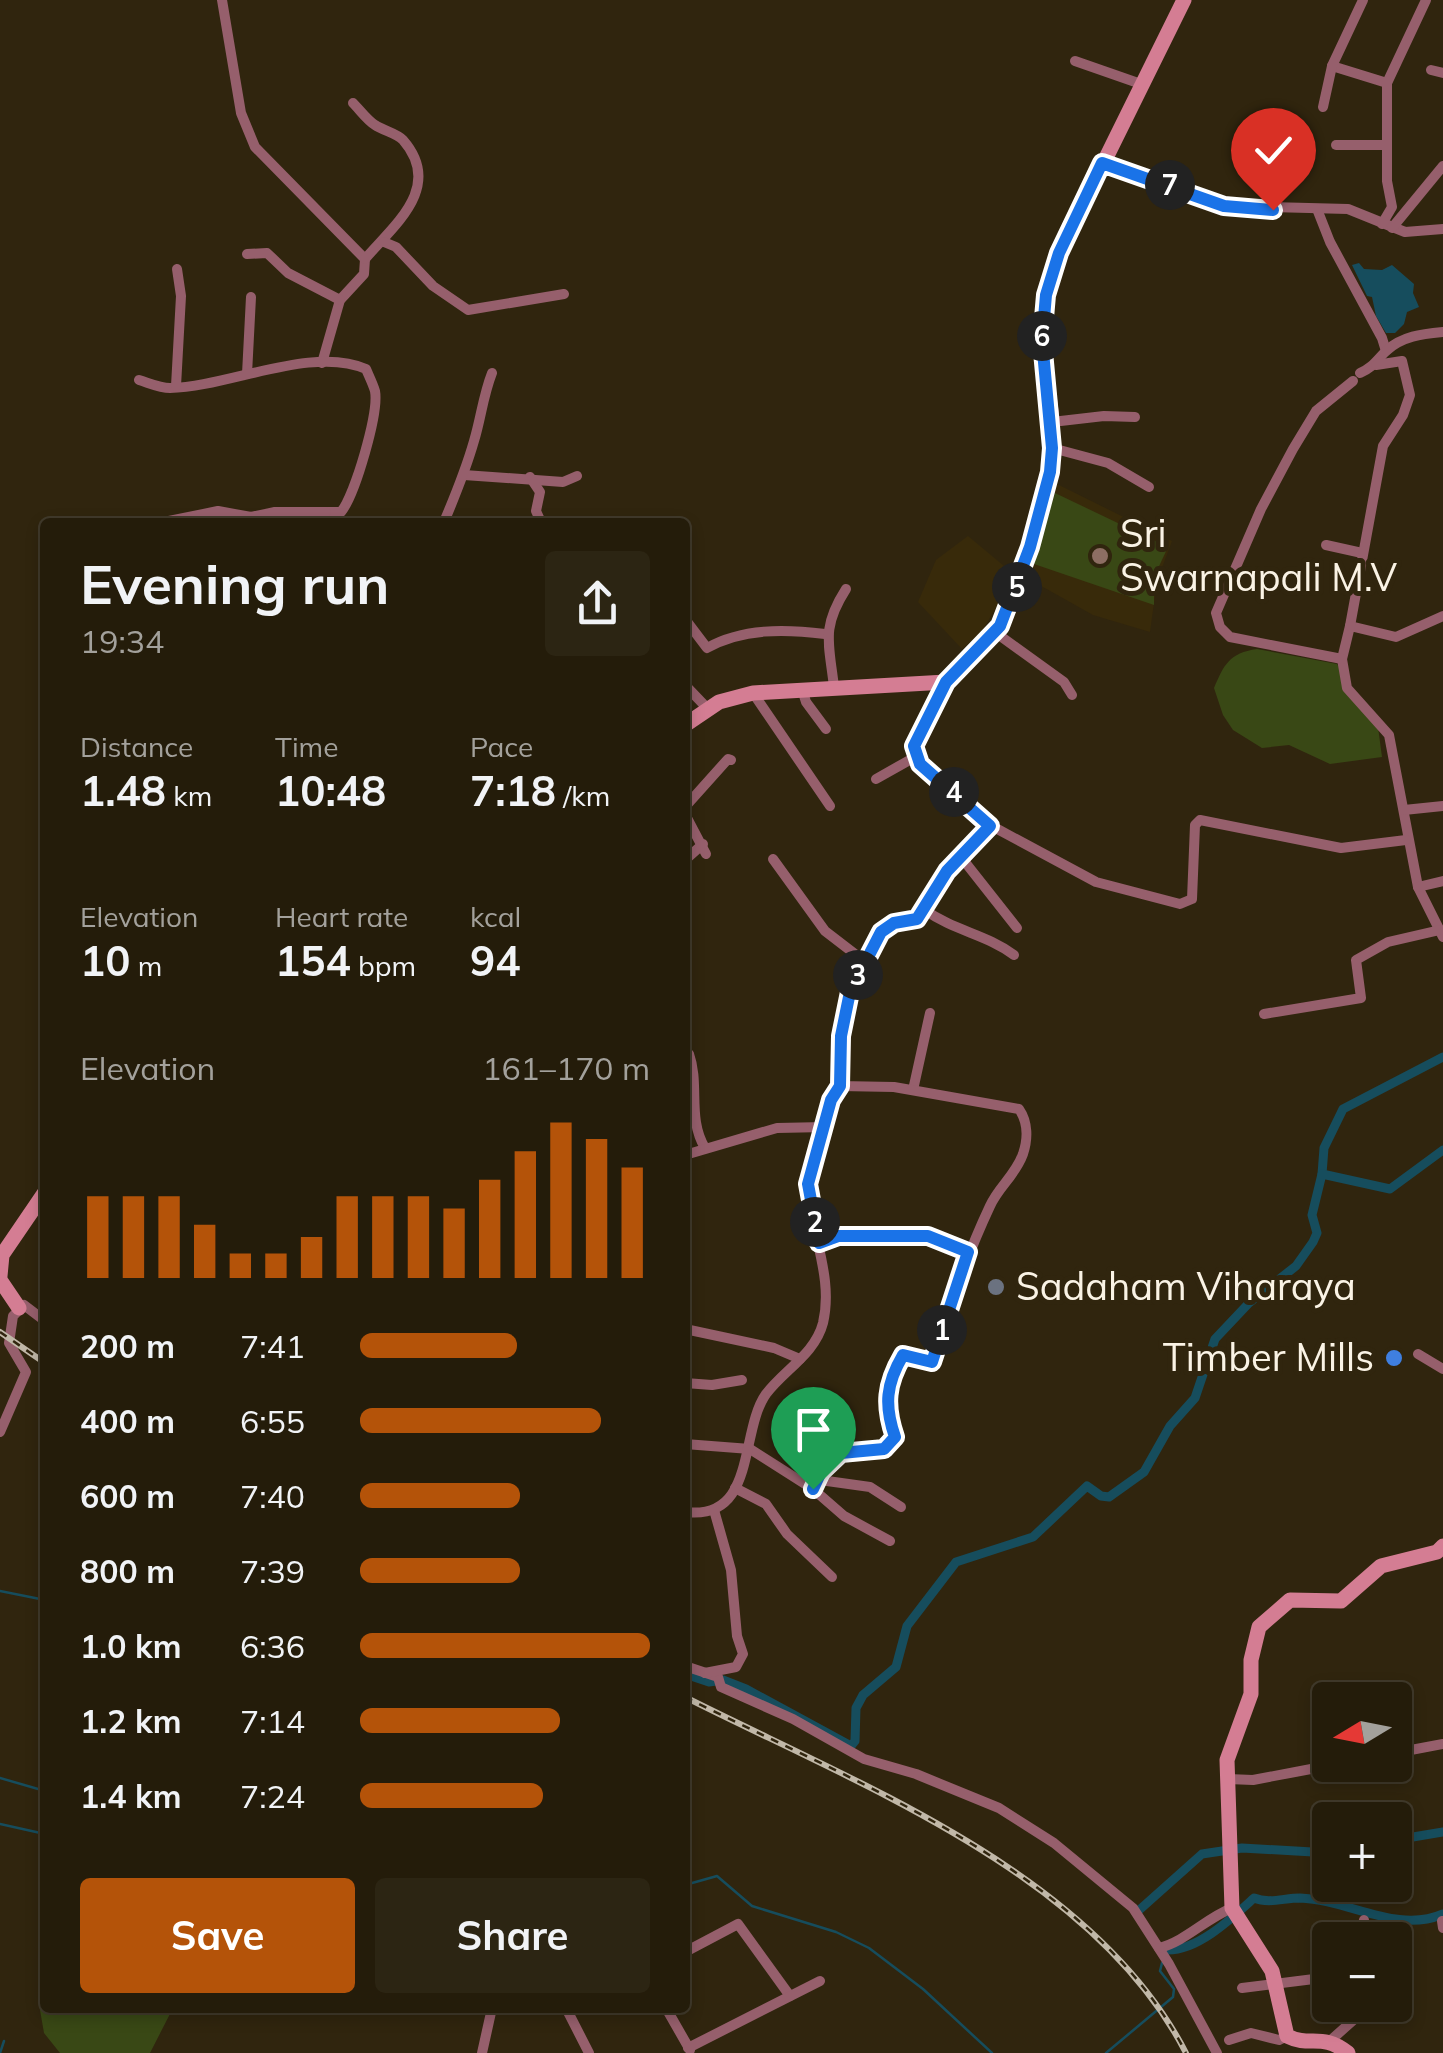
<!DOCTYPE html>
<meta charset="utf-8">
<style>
:root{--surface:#241c0a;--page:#2c2513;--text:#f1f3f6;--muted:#a3a19c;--line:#413a2b;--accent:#b45309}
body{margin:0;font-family:Mulish,sans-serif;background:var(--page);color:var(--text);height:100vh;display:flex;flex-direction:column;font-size:38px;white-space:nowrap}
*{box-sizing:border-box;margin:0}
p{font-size:32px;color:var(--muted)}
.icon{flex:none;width:55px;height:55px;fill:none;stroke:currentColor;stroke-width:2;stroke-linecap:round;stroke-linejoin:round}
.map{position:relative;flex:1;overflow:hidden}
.details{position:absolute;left:40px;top:518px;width:650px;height:1495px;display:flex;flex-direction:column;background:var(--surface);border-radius:10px;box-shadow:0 5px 15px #0003,0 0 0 2px var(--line)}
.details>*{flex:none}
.needle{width:65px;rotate:260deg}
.fabs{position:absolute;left:1312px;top:1682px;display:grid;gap:20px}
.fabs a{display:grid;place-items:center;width:100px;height:100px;border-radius:10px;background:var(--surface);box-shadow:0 5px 15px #0003,0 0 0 2px var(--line);font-size:50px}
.pin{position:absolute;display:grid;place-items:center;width:85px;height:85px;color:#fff;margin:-102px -42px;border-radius:50% 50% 50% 0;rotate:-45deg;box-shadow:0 0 10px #0007}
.pin .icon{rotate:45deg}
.km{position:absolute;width:50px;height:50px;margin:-25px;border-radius:50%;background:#222;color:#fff;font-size:28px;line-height:50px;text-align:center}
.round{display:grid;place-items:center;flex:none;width:105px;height:105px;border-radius:10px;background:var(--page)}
.headline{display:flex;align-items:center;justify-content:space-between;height:170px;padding:0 40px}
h1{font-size:55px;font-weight:700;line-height:75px}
.stats{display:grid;grid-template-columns:repeat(3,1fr);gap:15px;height:170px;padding:10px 40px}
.stats div{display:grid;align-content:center}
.stats b{font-size:42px;font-weight:700}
.stats small{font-size:28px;font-weight:400}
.stats p{font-size:28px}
.chart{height:280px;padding:20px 40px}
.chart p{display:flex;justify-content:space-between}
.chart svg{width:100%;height:180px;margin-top:10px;stroke:var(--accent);stroke-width:6}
.primary-button{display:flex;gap:20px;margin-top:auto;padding:20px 40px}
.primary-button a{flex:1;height:115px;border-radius:10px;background:var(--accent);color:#fff;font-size:40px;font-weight:700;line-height:115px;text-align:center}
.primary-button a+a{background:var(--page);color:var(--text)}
ul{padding:0 40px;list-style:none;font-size:32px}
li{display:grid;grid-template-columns:160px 120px 1fr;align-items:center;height:75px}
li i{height:25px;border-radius:12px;background:var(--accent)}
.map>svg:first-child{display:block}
.built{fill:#382a0a}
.green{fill:#394815}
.water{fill:#164d5d}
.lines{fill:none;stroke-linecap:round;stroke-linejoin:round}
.stream{stroke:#164d5d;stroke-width:2.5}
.canal{stroke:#164d5d;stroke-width:9}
.street{stroke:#965f6c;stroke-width:10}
.secondary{stroke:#d47d93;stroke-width:15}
.rail-casing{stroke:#c1b8a8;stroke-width:6}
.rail{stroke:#30250e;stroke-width:2.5;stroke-dasharray:8;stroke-linecap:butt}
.route-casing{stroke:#fff;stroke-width:20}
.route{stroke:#1a73e8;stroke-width:12}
.education-dot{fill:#8d6e63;stroke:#30250e;stroke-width:4}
.worship-dot{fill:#6b7280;stroke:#30250e;stroke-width:4}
.shop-dot{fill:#3f7fe0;stroke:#30250e;stroke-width:4}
.labels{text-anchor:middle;stroke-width:10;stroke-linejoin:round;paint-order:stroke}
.poi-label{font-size:38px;fill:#faf3e5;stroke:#30250e;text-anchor:start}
</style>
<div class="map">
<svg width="1443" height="2053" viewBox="0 0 1443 2053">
<rect width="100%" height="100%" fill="#30250e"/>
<g class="built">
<polygon points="1055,483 1172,541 1157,581 1150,632 1093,615 1027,578"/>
<polygon points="968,536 1010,571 1012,580 981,633 962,649 918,602 936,560"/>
</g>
<g class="green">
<polygon points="1055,493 1168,547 1154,577 1154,605 1034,564"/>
<path d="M1257 649 1337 664 1378 727 1382 757 1330 764 1289 745 1262 748 1233 730 1223 715 1214 688C1224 665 1229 653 1257 649Z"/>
<polygon points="45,2000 45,2008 173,2008 150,2053 60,2053 44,2033 40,2010"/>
</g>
<polygon class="water" points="1359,263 1364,269 1382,270 1392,265 1414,284 1413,293 1419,307 1407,312 1404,324 1395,333 1386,333 1376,316 1372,297 1367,296 1352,265"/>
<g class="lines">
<g class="stream">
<polyline points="0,1591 45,1600"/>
<polyline points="0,1778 45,1791"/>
<polyline points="0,1824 45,1834"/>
<polyline points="685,1885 717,1876 752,1906 836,1932 869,1948 923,1989 992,2053"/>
<polyline points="0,2053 4,2041"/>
<polyline points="1106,2053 1173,1997 1174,1989 1160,1971 1162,1963"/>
</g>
<g class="canal">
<polyline points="1322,1174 1324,1148 1343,1109 1443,1057"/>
<polyline points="685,1674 709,1682 723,1680 746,1689 851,1746 855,1741 856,1708 863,1695 896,1667 907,1626 956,1562 1033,1537 1087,1486 1101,1496 1109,1497 1144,1472 1170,1426 1195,1398 1215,1339 1249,1303 1296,1266 1313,1242 1317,1233 1312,1215 1322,1174 1390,1189 1443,1150"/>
<polyline points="1395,1840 1443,1832"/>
<polyline points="1137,1912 1202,1854 1242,1848 1330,1853"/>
<path d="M1168 1950C1199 1950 1233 1917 1254 1898 1269 1904 1284 1898 1300 1898 1349 1900 1397 1934 1443 1914"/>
</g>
<g class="street">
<polyline points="222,0 241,113 255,147 365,259 364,274 340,300 322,363"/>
<polyline points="1075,61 1141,84"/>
<polyline points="1332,66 1387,83"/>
<polyline points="1431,70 1443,73"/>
<path d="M353 103C360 110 367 120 375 125 384 131 396 133 403 140 444 187 394 225 365 259"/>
<polyline points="1323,107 1332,66 1363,0"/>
<polyline points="1336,145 1386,145"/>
<polyline points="1102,163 1224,206 1348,209 1405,232 1443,229"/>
<polyline points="1317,209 1330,242 1382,338 1386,351"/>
<polyline points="1382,224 1392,207 1387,181 1387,83 1426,0"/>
<polyline points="1392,228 1443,166"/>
<polyline points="384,242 396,247 433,286 468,310 564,294"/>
<polyline points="247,254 267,253 288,273 340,300"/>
<path d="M1360 373C1373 367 1376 361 1386 351 1402 336 1422 334 1443 332"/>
<polyline points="247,374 251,297"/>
<path d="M139 380C149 383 160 388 170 388 228 387 313 345 366 369 369 376 373 384 375 391 379 413 355 495 341 512H326L324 522"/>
<polyline points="176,386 181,296 177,269"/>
<polyline points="1052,422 1104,416 1135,417"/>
<polyline points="1052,448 1108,463 1149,487"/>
<polyline points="464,475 563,482 577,476"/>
<polyline points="530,477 540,492 536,511 541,522"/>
<polyline points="164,522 218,511 251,517 275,512 326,512"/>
<path d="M444 522C455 496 466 469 474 441 481 418 483 396 492 373"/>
<polyline points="1326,545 1362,553"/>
<polyline points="1443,616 1396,637 1350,626 1342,659 1347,688 1389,735 1418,887 1443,937"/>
<path d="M685 619 707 648C742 628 785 629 825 634"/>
<polyline points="1350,626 1383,446 1403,415 1410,395 1402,361 1376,365"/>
<polyline points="997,630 1003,638 1064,682 1072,695"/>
<polyline points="1342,659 1230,637 1220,627 1216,613 1261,509 1293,449 1316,411 1353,381"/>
<polyline points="685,685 708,709"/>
<path d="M834 687C829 643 821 628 846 589"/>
<polyline points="802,689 806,702 826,729"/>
<polyline points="753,693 830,806"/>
<polyline points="876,779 915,757"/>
<polyline points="685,807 728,759 731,760"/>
<polyline points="1404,810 1443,806"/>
<polyline points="685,814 706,854"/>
<polyline points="990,825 1096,882 1180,904 1192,899 1195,825 1200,820 1341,848 1406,840"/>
<polyline points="961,857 1017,928"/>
<polyline points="773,859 825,931 864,961"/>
<polyline points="685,860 703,844"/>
<polyline points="1418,887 1443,881"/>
<path d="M925 910C954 931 986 934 1014 955"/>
<polyline points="1264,1014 1361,998 1356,960 1388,942 1440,930"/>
<path d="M689 1054C700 1085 687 1118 705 1148"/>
<polyline points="913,1090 930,1013"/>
<polyline points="685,1155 777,1128 825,1127"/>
<polyline points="819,1243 838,1237 928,1236 968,1252"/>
<polyline points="685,1329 774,1348 800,1359"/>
<polyline points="1418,1354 1443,1369"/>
<polyline points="685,1383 712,1385 742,1380"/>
<polyline points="0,1432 26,1372 9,1343 13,1316 24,1305 45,1321"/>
<path d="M685 1444 750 1449 813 1489 821 1472 841 1453 884 1449 895 1437C884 1405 886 1384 903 1355L932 1362C949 1308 966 1257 990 1206 999 1186 1015 1176 1023 1154 1028 1139 1028 1122 1019 1109L894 1087 840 1086C841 1044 848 943 893 924 900 921 909 920 917 919L947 871 990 825 915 757 914 747 946 682"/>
<polyline points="820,1480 870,1487 901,1507"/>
<polyline points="735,1488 766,1504 787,1534 832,1577"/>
<polyline points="813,1489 844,1516 890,1541"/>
<path d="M685 1512C757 1521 739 1432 766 1394 784 1370 815 1354 823 1323 834 1276 810 1233 809 1187 808 1165 829 1104 840 1086"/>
<polyline points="685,1666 718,1677 721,1687 793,1719 864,1759 916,1774 999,1808 1054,1843 1133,1908 1169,1964 1217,2053"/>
<polyline points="705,1673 736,1667 743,1654 737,1636 731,1570 714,1510"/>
<polyline points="1395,1753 1443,1744"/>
<polyline points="1228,1779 1253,1780 1332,1765"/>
<polyline points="1442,1921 1443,1928"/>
<polyline points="1359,1940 1364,1920"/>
<path d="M1159 1948C1186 1941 1205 1919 1232 1908"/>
<polyline points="685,1952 738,1924 790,1996"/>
<polyline points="1242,1988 1330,1977"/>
<polyline points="566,2008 589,2053"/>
<polyline points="666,2008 690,2050"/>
<polyline points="1229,2040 1251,2033 1279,2040 1287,2036"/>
<polyline points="1331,2040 1359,2015"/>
<polyline points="688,2048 820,1981"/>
<polyline points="482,2053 492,2008"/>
</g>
<g class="secondary">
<polyline points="685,725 719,702 753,693 946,682 1000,627 1011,604 1046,491 1050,473 1052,419 1042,341 1046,295 1059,253 1184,0"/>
<polyline points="0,1276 2,1255 45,1192"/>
<polyline points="0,1280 19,1308"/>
<path d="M1348 2053C1321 2032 1311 2048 1287 2036L1272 1971 1232 1908 1227 1760 1251 1694V1660L1259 1627 1290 1600 1341 1601 1381 1566 1437 1552 1443 1546"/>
</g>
<g class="rail-casing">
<g id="rail">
<polyline points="0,1332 45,1363"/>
<path d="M685 1697C857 1784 1094 1873 1186 2053"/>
</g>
</g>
<use href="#rail" class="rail"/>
</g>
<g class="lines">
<g class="route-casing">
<path id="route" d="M813 1489 821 1472 841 1453 884 1449 895 1437C884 1405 886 1384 903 1355L932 1362 968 1252 928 1236H838L819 1243 808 1184 831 1100 840 1086 841 1036 850 992 881 932 894 923 917 919 947 871 990 826 920 764 914 746 946 682 1000 626 1030 547 1050 472 1052 448 1042 341 1046 295 1059 253 1102 163 1224 206 1273 210"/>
</g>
<use href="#route" class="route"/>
</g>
<circle class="education-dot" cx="1100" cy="556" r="10"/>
<circle class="worship-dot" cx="996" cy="1287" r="10"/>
<circle class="shop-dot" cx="1394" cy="1358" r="10"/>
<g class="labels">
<g class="poi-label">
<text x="1120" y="547">Sri<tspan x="1120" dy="44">Swarnapali M.V</tspan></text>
<text x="1016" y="1300">Sadaham Viharaya</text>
<text x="1374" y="1371" text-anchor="end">Timber Mills</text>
</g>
</g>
</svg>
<div class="fabs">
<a><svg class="needle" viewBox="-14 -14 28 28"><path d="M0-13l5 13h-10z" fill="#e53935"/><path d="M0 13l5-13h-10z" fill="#a3a19c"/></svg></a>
<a>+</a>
<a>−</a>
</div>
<div class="pin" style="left:813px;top:1489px;background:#1e9e55"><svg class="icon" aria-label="arrive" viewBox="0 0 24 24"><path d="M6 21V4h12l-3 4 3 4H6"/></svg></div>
<div class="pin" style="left:1273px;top:210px;background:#d93025"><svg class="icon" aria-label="check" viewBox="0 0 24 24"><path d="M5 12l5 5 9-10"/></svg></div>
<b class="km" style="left:942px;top:1330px">1</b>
<b class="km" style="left:815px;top:1222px">2</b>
<b class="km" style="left:858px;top:975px">3</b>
<b class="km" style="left:954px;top:792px">4</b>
<b class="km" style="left:1017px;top:587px">5</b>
<b class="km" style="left:1042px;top:336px">6</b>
<b class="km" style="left:1170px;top:185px">7</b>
<section class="details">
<div class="headline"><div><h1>Evening run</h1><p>19:34</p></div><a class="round"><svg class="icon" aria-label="share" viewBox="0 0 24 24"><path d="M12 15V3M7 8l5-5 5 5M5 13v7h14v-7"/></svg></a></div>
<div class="stats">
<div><p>Distance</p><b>1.48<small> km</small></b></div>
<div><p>Time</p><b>10:48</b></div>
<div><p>Pace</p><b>7:18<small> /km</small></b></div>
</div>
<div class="stats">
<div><p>Elevation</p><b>10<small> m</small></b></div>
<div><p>Heart rate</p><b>154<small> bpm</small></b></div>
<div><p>kcal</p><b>94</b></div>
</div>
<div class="chart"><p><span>Elevation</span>161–170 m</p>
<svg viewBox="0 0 160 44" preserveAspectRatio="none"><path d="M5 44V24M15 44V24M25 44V24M35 44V31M45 44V38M55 44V38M65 44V34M75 44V24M85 44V24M95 44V24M105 44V27M115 44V20M125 44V13M135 44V6M145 44V10M155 44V17"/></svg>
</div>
<ul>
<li><b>200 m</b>7:41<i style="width:54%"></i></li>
<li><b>400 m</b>6:55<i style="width:83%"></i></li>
<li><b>600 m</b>7:40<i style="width:55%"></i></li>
<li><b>800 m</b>7:39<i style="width:55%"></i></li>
<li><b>1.0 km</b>6:36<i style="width:100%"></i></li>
<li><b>1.2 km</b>7:14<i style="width:69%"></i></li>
<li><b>1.4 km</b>7:24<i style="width:63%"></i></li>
</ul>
<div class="primary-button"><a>Save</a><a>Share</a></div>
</section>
</div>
